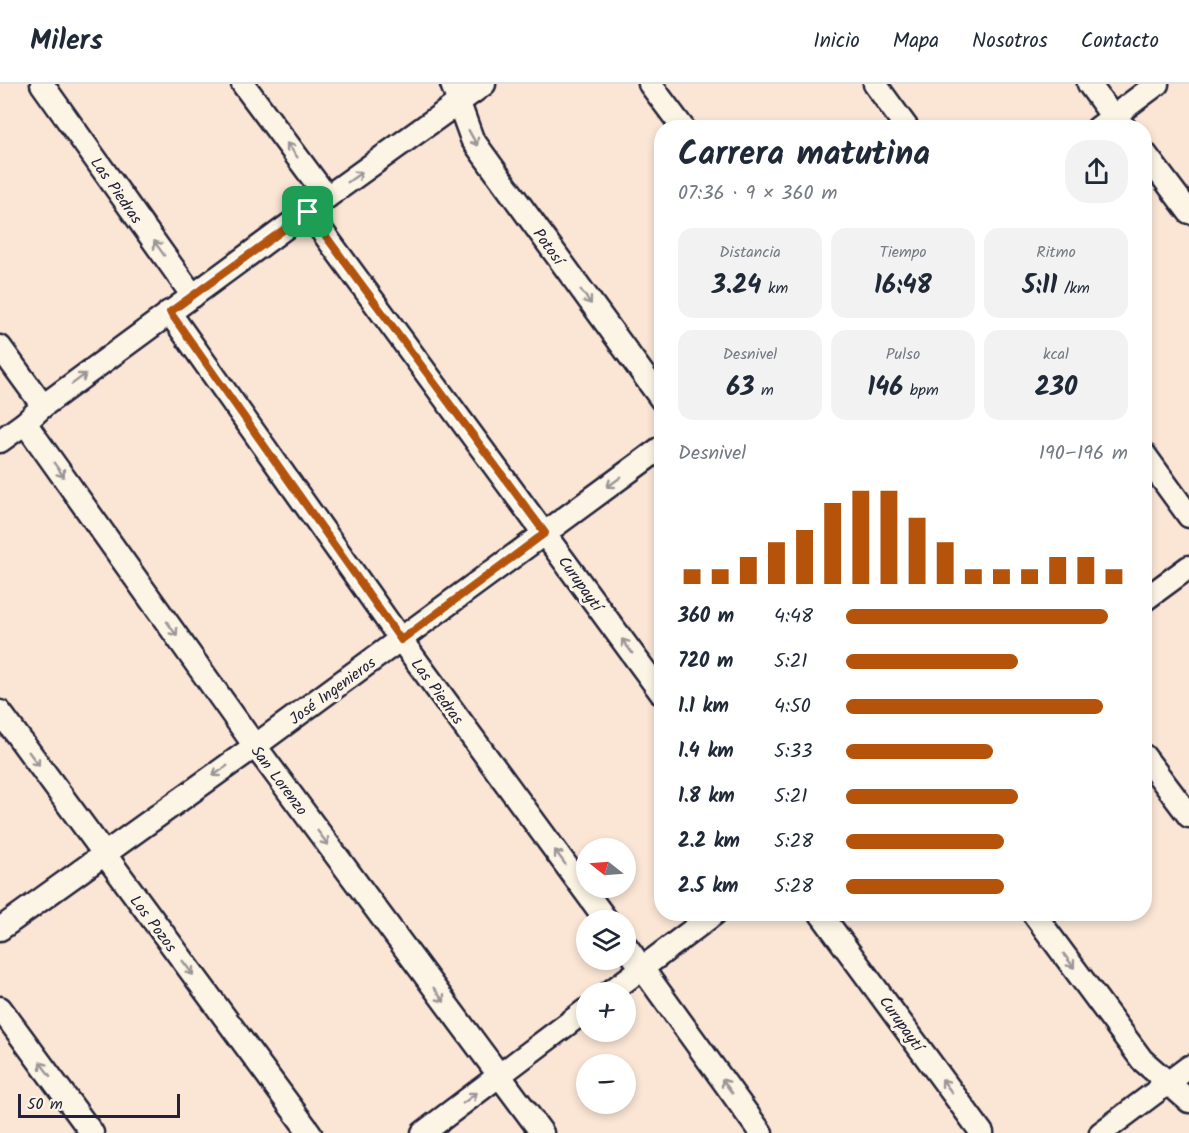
<!DOCTYPE html>
<html lang="es">
<meta charset="utf-8">
<style>
:root{--surface:#fff;--page:#f2f2f3;--text:#1f2937;--muted:#747a83;--line:#e0e1e3;--accent:#b45309}
body{margin:0;font-family:Kalam,sans-serif;background:var(--page);color:var(--text);height:100vh;display:flex;flex-direction:column;font-size:22px;white-space:nowrap}
*{box-sizing:border-box;margin:0}
p{font-size:20px;color:var(--muted)}
.icon{flex:none;width:33px;height:33px;fill:none;stroke:currentColor;stroke-width:2;stroke-linecap:round;stroke-linejoin:round}
.map{position:relative;flex:1;overflow:hidden}
.side{position:absolute;left:654px;top:36px;width:498px;height:801px;display:flex;flex-direction:column;background:var(--surface);border-radius:24px;box-shadow:0 3px 9px #0003}
.side>*{flex:none}
.needle{width:39px;rotate:287deg}
.controls{position:absolute;left:576px;top:754px;display:grid;gap:12px}
.controls a{display:grid;place-items:center;width:60px;height:60px;border-radius:50%;background:var(--surface);box-shadow:0 3px 9px #0003;font-size:30px}
.scale{position:absolute;left:18px;bottom:15px;width:162px;box-sizing:border-box;padding-left:6px;border:3px solid #22223b;border-top:0;font-size:16px;line-height:21px;white-space:nowrap;color:#22223b;-webkit-text-stroke:4px #fcf5e5;paint-order:stroke}
.pin{position:absolute;display:grid;place-items:center;width:51px;height:51px;color:#fff;margin:-26px;border-radius:12px;box-shadow:0 3px 9px #0006}
.round{display:grid;place-items:center;flex:none;width:63px;height:63px;border-radius:24px;background:var(--page)}
.headline{display:flex;align-items:center;justify-content:space-between;height:102px;padding:0 24px}
h1{font-size:33px;font-weight:700;line-height:45px}
.metrics{display:grid;grid-template-columns:repeat(3,1fr);gap:9px;height:102px;padding:6px 24px}
.metrics div{display:grid;align-content:center;border-radius:15px;background:var(--page);text-align:center}
.metrics b{font-size:26px;font-weight:700}
.metrics small{font-size:16px;font-weight:400}
.metrics p{font-size:16px}
.chart{height:168px;padding:12px 24px}
.chart p{display:flex;justify-content:space-between}
.chart svg{width:100%;height:108px;margin-top:6px;stroke:var(--accent);stroke-width:6}
ul{padding:0 24px;list-style:none;font-size:20px}
li{display:grid;grid-template-columns:96px 72px 1fr;align-items:center;height:45px}
li i{height:15px;border-radius:8px;background:var(--accent)}
header{display:flex;align-items:center;gap:36px;box-sizing:border-box;height:84px;padding:0 30px;background:var(--surface);border-bottom:2px solid var(--line)}
header strong{font-size:28px}
nav{display:flex;gap:33px;margin-inline-start:auto;font-size:21px}
.map>svg:first-child{display:block}
.lines{fill:none;stroke-linecap:round;stroke-linejoin:round}
.minor-casing{stroke:#22223b;stroke-width:27}
.minor{stroke:#fcf5e5;stroke-width:22}
.oneway{stroke:#9a9698}
.route-casing{stroke:#fff;stroke-width:12}
.route{stroke:#b45309;stroke-width:8}
.labels{text-anchor:middle;stroke-width:6;stroke-linejoin:round;paint-order:stroke}
.street-label{font-size:16px;fill:#22223b;stroke:#fcf5e5}
</style>
<header>
<strong>Milers</strong>
<nav><a>Inicio</a><a>Mapa</a><a>Nosotros</a><a>Contacto</a></nav>
</header>
<div class="map">
<svg width="1189" height="1049" viewBox="0 0 1189 1049">
<rect width="100%" height="100%" fill="#fbe6d5"/>
<filter id="ink" filterUnits="userSpaceOnUse"><feTurbulence type="fractalNoise" baseFrequency=".0167" numOctaves="2"/><feDisplacementMap in="SourceGraphic" scale="12" xChannelSelector="R" yChannelSelector="G"/><feConvolveMatrix kernelMatrix="1 2 1 2 8 2 1 2 1" color-interpolation-filters="sRGB"/></filter>
<g filter="url(#ink)">
<g class="lines">
<g class="minor-casing">
<g id="minor">
<polyline points="42,0 193,212"/>
<polyline points="243,0 327,113"/>
<polyline points="452,0 472,55 662,316"/>
<polyline points="650,0 683,44"/>
<polyline points="875,0 907,44"/>
<polyline points="1089,0 1113,33 1124,43"/>
<polyline points="1098,44 1157,0"/>
<polyline points="1144,68 1189,128"/>
<polyline points="308,128 662,610"/>
<polyline points="169,228 401,556 607,837"/>
<polyline points="0,263 43,322"/>
<polyline points="25,339 255,662 542,1049"/>
<polyline points="0,357 25,339 43,322 327,113 484,0"/>
<polyline points="1144,370 1189,432"/>
<polyline points="1144,516 1189,483"/>
<polyline points="0,628 310,1049"/>
<polyline points="1144,672 1189,732"/>
<polyline points="821,830 982,1049"/>
<polyline points="1034,830 1142,976 1189,1017"/>
<polyline points="0,845 255,662 662,363"/>
<polyline points="626,862 761,1049"/>
<polyline points="609,909 714,830"/>
<polyline points="0,924 92,1049"/>
<polyline points="423,1049 586,926"/>
<polyline points="1101,1049 1189,983"/>
</g>
</g>
<use href="#minor" class="minor"/>
</g>
<defs><path id="oneway-shaft" d="M-6 0H5M1.5-3L5.5 0L1.5 3" fill="none" stroke-width="1.6" stroke-linecap="round" stroke-linejoin="round" transform="scale(1.5)"/></defs>
<g class="oneway">
<use href="#oneway-shaft" transform="translate(473 54) rotate(61)"/>
<use href="#oneway-shaft" transform="translate(292 66) rotate(-127)"/>
<use href="#oneway-shaft" transform="translate(355 93) rotate(-35)"/>
<use href="#oneway-shaft" transform="translate(159 164) rotate(-125)"/>
<use href="#oneway-shaft" transform="translate(586 213) rotate(54)"/>
<use href="#oneway-shaft" transform="translate(79 295) rotate(-37)"/>
<use href="#oneway-shaft" transform="translate(59 386) rotate(55)"/>
<use href="#oneway-shaft" transform="translate(614 398) rotate(144)"/>
<use href="#oneway-shaft" transform="translate(172 545) rotate(55)"/>
<use href="#oneway-shaft" transform="translate(627 562) rotate(-126)"/>
<use href="#oneway-shaft" transform="translate(34 675) rotate(54)"/>
<use href="#oneway-shaft" transform="translate(220 687) rotate(145)"/>
<use href="#oneway-shaft" transform="translate(323 754) rotate(53)"/>
<use href="#oneway-shaft" transform="translate(560 773) rotate(-126)"/>
<use href="#oneway-shaft" transform="translate(1069 877) rotate(54)"/>
<use href="#oneway-shaft" transform="translate(188 884) rotate(53)"/>
<use href="#oneway-shaft" transform="translate(439 911) rotate(53)"/>
<use href="#oneway-shaft" transform="translate(45 985) rotate(-127)"/>
<use href="#oneway-shaft" transform="translate(727 1002) rotate(-126)"/>
<use href="#oneway-shaft" transform="translate(947 1002) rotate(-126)"/>
<use href="#oneway-shaft" transform="translate(470 1014) rotate(-37)"/>
</g>
</g>
<g class="lines" filter="url(#ink)">
<g class="route-casing">
<polygon id="route" points="308,128 545,449 401,556 170,228"/>
</g>
<use href="#route" class="route"/>
</g>
<g class="labels">
<g class="street-label">
<text transform="translate(117 106) rotate(55)" y="6">Las Piedras</text>
<text transform="translate(549 162) rotate(54)" y="6">Potosí</text>
<text transform="translate(581 499) rotate(54)" y="6">Curupaytí</text>
<text transform="translate(332 606) rotate(-36)" y="6">José Ingenieros</text>
<text transform="translate(438 607) rotate(54)" y="6">Las Piedras</text>
<text transform="translate(280 696) rotate(53)" y="6">San Lorenzo</text>
<text transform="translate(154 839) rotate(53)" y="6">Los Pozos</text>
<text transform="translate(902 939) rotate(54)" y="6">Curupaytí</text>
</g>
</g>
</svg>
<div class="controls">
<a><svg class="needle" viewBox="-14 -14 28 28"><path d="M0-13l5 13h-10z" fill="#e53935"/><path d="M0 13l5-13h-10z" fill="#747a83"/></svg></a>
<a><svg class="icon" aria-label="layers" viewBox="0 0 24 24"><path d="M12 4l9 5-9 5-9-5zM3 14l9 5 9-5"/></svg></a>
<a>+</a>
<a>−</a>
</div>
<div class="scale">50 m</div>
<div class="pin" style="left:308px;top:128px;background:#1e9e55"><svg class="icon" aria-label="arrive" viewBox="0 0 24 24"><path d="M6 21V4h12l-3 4 3 4H6"/></svg></div>
<section class="side">
<div class="headline"><div><h1>Carrera matutina</h1><p>07:36 · 9 × 360 m</p></div><a class="round"><svg class="icon" aria-label="share" viewBox="0 0 24 24"><path d="M12 15V3M7 8l5-5 5 5M5 13v7h14v-7"/></svg></a></div>
<div class="metrics">
<div><p>Distancia</p><b>3.24<small> km</small></b></div>
<div><p>Tiempo</p><b>16:48</b></div>
<div><p>Ritmo</p><b>5:11<small> /km</small></b></div>
</div>
<div class="metrics">
<div><p>Desnivel</p><b>63<small> m</small></b></div>
<div><p>Pulso</p><b>146<small> bpm</small></b></div>
<div><p>kcal</p><b>230</b></div>
</div>
<div class="chart"><p><span>Desnivel</span>190–196 m</p>
<svg viewBox="0 0 160 44" preserveAspectRatio="none"><path d="M5 44V38M15 44V38M25 44V33M35 44V27M45 44V22M55 44V11M65 44V6M75 44V6M85 44V17M95 44V27M105 44V38M115 44V38M125 44V38M135 44V33M145 44V33M155 44V38"/></svg>
</div>
<ul>
<li><b>360 m</b>4:48<i style="width:93%"></i></li>
<li><b>720 m</b>5:21<i style="width:61%"></i></li>
<li><b>1.1 km</b>4:50<i style="width:91%"></i></li>
<li><b>1.4 km</b>5:33<i style="width:52%"></i></li>
<li><b>1.8 km</b>5:21<i style="width:61%"></i></li>
<li><b>2.2 km</b>5:28<i style="width:56%"></i></li>
<li><b>2.5 km</b>5:28<i style="width:56%"></i></li>
</ul>
</section>
</div>
